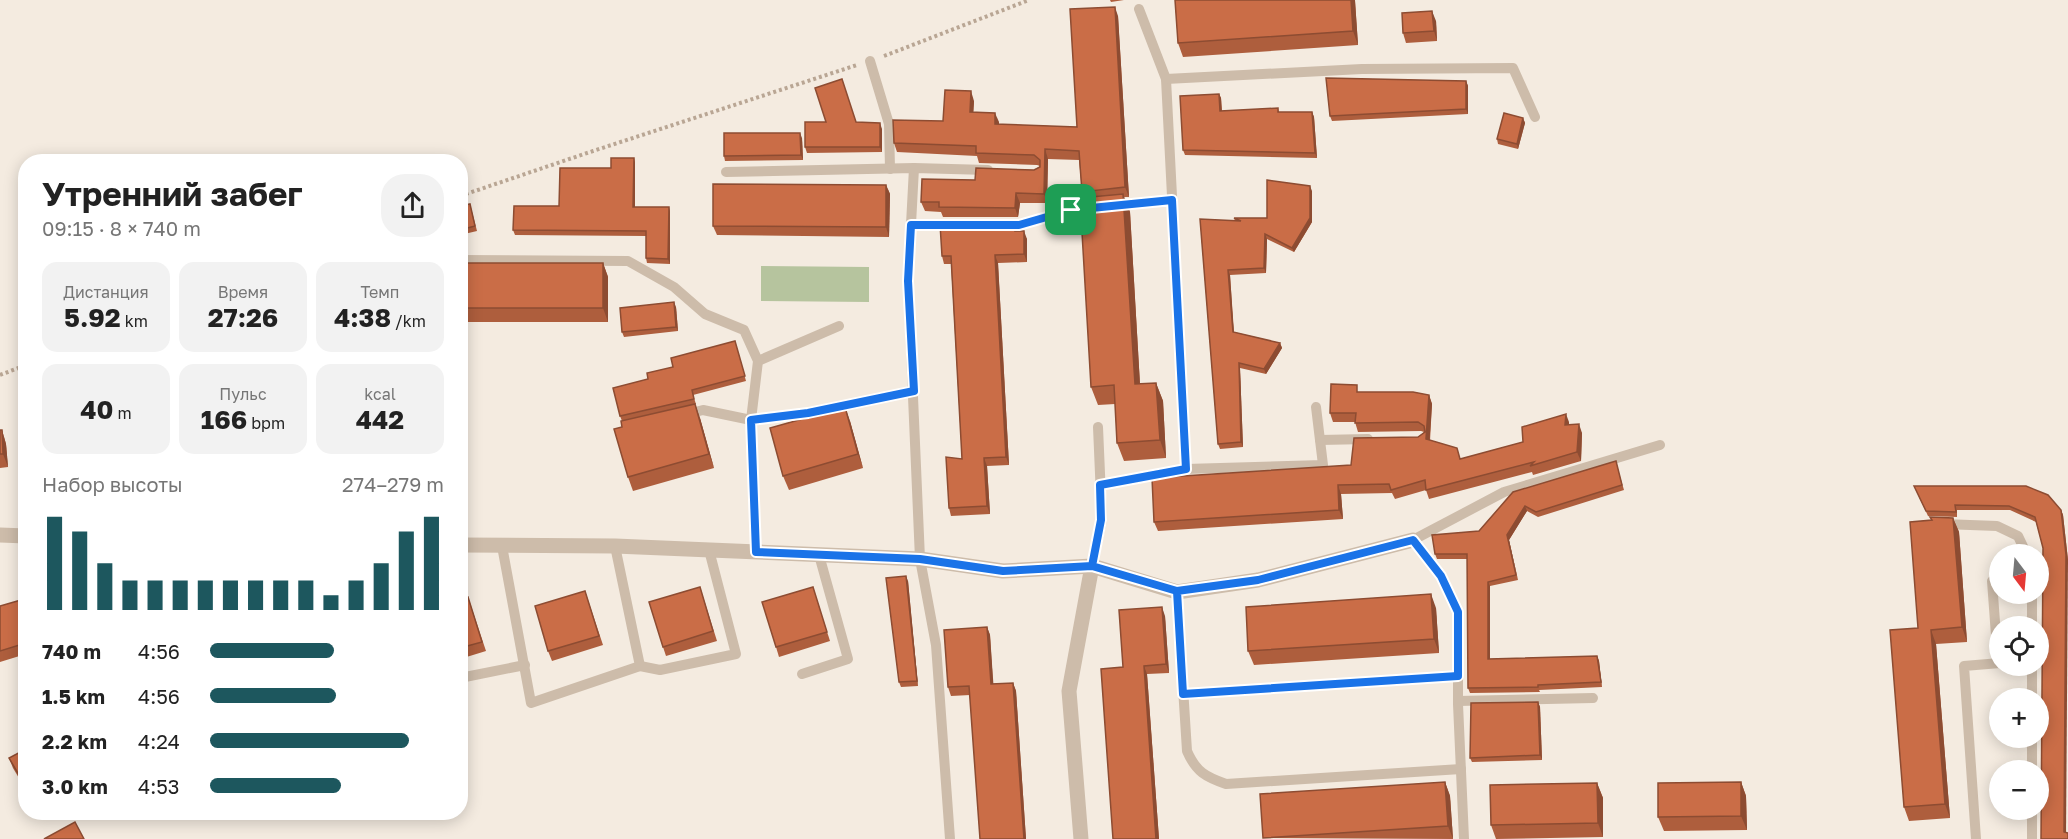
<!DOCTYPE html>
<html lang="ru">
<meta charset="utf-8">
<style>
:root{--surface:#fff;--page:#f2f2f2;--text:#222;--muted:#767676;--accent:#1d575e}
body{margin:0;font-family:"Golos Text",sans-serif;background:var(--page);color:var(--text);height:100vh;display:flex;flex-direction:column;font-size:22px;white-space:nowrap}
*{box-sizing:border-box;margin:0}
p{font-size:20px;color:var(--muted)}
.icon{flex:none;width:33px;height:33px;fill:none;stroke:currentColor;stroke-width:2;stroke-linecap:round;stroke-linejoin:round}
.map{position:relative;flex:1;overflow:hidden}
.panel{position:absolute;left:18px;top:154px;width:450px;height:666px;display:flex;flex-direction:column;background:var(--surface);border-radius:24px;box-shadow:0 3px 15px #0003}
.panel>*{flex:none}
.needle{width:39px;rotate:164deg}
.tools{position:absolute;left:1989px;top:544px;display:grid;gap:12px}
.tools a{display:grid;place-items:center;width:60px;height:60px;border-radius:50%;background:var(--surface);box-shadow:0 3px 15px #0003;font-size:30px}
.pin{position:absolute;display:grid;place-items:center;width:51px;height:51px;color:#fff;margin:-26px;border-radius:12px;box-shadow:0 3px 9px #0006}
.round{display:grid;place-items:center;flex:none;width:63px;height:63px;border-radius:24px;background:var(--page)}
.head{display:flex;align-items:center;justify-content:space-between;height:102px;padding:0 24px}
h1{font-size:33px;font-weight:700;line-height:45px}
.metrics{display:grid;grid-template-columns:repeat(3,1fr);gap:9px;height:102px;padding:6px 24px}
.metrics div{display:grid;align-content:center;border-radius:15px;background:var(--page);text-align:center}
.metrics b{font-size:26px;font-weight:700}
.metrics small{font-size:16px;font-weight:400}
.metrics p{font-size:16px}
.chart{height:168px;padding:12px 24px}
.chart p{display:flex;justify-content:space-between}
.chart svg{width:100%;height:108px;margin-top:6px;stroke:var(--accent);stroke-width:6}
ul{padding:0 24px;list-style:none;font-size:20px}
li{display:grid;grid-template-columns:96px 72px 1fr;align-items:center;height:45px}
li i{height:15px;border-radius:8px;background:var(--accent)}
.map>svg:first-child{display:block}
.green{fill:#b6c49e}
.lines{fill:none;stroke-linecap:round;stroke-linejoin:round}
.path{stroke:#b9a694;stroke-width:4;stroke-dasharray:3 3;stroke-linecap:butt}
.lane{stroke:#cdbcaa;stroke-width:10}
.street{stroke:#cdbcaa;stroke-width:15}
.wall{fill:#ae5e3d}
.shaded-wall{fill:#8d4c32}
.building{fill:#ca6d47;stroke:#8d4c32;stroke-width:1.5}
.route-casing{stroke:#fff;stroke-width:12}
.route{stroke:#1a73e8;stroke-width:8}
</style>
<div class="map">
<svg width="2068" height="839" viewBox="0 0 2068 839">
<rect width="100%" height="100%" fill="#f4ebe0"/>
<polygon class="green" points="761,266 869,267 869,302 761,301"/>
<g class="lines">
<g class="path">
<polyline points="884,56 1029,0"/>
<polyline points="460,196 593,151 857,65"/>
<polyline points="0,375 26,365"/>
</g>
<g class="lane">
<polyline points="1139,9 1166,79 1186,469"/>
<polyline points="870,61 889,124 890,169"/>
<polyline points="1166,79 1362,69 1513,68 1535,117"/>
<polyline points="914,168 908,281 920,559 936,645 950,839"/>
<polyline points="726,172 914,168 988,170"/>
<polyline points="1113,206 1172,200"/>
<polyline points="911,224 953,225"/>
<polyline points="1002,225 1019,225 1071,210 1095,208"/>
<polyline points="460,260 628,261 674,287 705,314 744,330 758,361 751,420 756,552"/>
<polyline points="758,361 839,326"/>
<polyline points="684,415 703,410 751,420 808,413 914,391"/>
<polyline points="1320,440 1368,439"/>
<polyline points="1100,485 1186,469 1323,465 1316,407"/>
<polyline points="1943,524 1997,526 2018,536 2027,555"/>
<polyline points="502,546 531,703 640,666 615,546"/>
<polyline points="1092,566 1102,520 1098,427"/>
<polyline points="1992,581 1998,663"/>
<path d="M1177 592 1187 751C1196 772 1206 777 1226 784L1461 769"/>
<polyline points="2032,627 2032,594"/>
<polyline points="640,666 660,670 736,654 709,550"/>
<polyline points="802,674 848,659 819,555"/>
<polyline points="460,678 525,665"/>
<polyline points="1183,694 1458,676"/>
<polyline points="2032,699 2032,666"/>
<polyline points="1458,701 1593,698"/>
<polyline points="2032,771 2032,738"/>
<polyline points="1464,839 1458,704 1458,612 1441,576 1413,540 1504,492 1660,445"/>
<polyline points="1976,839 1964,666 2000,663"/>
<polyline points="2032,839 2032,810"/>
</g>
<g class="street">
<polyline points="0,535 26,536"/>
<polyline points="460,545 615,546 920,559 1003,571 1092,566 1177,592 1258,580 1413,540"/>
<polyline points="1081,839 1069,691 1092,566"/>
</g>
</g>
<g class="wall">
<polygon points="1110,0 1124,0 1111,2"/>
<polygon points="1175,0 1355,0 1358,45 1183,57 1178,43"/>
<polygon points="1118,16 1129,197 1124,197 1130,212 1140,384 1156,383 1163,401 1166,458 1124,461 1117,443 1115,404 1098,405 1091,387 1084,197 1082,192 1079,160 1048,159 1047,203 1020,203 1018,217 943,217 941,212 925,211 921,202 975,180 1034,170 1040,166 1037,165 979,163 977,156 897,152 894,143 943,121 974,101 973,112 999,122 999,124 1077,127"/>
<polygon points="1436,21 1437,41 1406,43 1403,33"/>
<polygon points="1466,81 1468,86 1468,114 1332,121 1330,116"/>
<polygon points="1219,94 1221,98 1222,111 1278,108 1279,112 1312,112 1314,117 1317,158 1185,155 1183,150"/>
<polygon points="1523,118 1525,123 1518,149 1498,144 1497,139"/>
<polygon points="856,122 882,129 882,152 807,153 805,147"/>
<polygon points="802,138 803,160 725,161 724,156"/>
<polygon points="634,158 635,163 635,207 669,207 670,212 670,264 647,263 646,258 646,236 515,235 513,230 559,206 611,168"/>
<polygon points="886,185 890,194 889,237 717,235 713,226"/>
<polygon points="1312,191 1312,222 1294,252 1267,239 1266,273 1230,275 1234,332 1280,343 1282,348 1266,374 1240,368 1243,447 1220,449 1218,444 1200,219 1235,221 1234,218 1267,218"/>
<polygon points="470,204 477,231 460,235 460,206"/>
<polygon points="1018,231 1027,239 1027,262 998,263 1009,465 987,466 990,514 951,516 949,508 962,459 951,264 944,264 942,256"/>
<polygon points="460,263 603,263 608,277 608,322 460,322"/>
<polygon points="676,307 678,331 624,337 622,332"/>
<polygon points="735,341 746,381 693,395 696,404 622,421 620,416 648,379 673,367"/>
<polygon points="1360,392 1429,395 1432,404 1430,441 1461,459 1523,442 1569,422 1569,424 1582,433 1581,461 1533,475 1532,472 1429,499 1426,490 1395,499 1392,493 1341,494 1343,519 1158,531 1154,522 1351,465 1418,437 1424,432 1421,431 1358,432 1355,422 1333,422 1330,413"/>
<polygon points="700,418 714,468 633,491 628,477"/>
<polygon points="850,421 863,468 789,490 783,476"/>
<polygon points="0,430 2,430 6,444 8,467 0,468"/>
<polygon points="1617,466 1624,490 1538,517 1527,511 1509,540 1518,580 1490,586 1490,659 1597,656 1599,661 1602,687 1539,690 1540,692 1470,693 1468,688 1467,559 1437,559 1435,554 1479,531 1513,492"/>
<polygon points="1914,486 2061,510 2063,515 2068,560 2041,839 2043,548 2036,522 2010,510 1957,510 1957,517 1928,516"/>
<polygon points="1953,518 1959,532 1967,642 1936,644 1950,818 1909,821 1904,807 1931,520"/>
<polygon points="908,581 918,686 901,687 899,682"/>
<polygon points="700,587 717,641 666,656 663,647"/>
<polygon points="585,591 603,645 552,661 548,651"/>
<polygon points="468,597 486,651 460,659 460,599"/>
<polygon points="816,597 830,641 779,657 776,647"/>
<polygon points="0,606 26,611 26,654 0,662"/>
<polygon points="1436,608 1439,653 1254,665 1248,651"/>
<polygon points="1165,616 1169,673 1147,674 1159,839 1113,839 1123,667"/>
<polygon points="987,627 990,635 993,684 1013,683 1016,691 1026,839 980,839 970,695 951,696 948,687"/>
<polygon points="1538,702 1540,707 1542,760 1472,762 1470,758"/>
<polygon points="26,749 26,790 13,768 9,758"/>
<polygon points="1445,782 1450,796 1453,839 1263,838"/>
<polygon points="1741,782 1746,796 1747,830 1664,831 1658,817"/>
<polygon points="1597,783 1603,798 1603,837 1496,839 1491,825"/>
</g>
<g class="shaded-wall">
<polygon points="1351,0 1355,0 1355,1 1358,45 1353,31"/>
<polygon points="1115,7 1118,16 1129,197 1125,187"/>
<polygon points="1432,11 1436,21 1437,41 1434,31"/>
<polygon points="1466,81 1468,86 1468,114 1466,109"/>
<polygon points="971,91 974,101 973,121 970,112"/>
<polygon points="1219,94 1221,98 1222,116 1220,111"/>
<polygon points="1312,112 1314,117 1317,158 1315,153"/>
<polygon points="995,113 999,122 999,133 995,124"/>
<polygon points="1523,118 1525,123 1518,149 1517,144"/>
<polygon points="880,123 882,129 882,152 880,147"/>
<polygon points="800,133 802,138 803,160 801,155"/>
<polygon points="1045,149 1048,159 1047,203 1044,194"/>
<polygon points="634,158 635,163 635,211 633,207"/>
<polygon points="886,185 890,194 889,237 886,227"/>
<polygon points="1310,186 1312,191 1312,222 1294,252 1292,248"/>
<polygon points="1016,193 1020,203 1018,217 1015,208"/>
<polygon points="1123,194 1130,212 1141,402 1135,384"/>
<polygon points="669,207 670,212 670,264 668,259"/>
<polygon points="1024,231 1027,239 1027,262 1024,254"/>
<polygon points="1265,234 1267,239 1266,273 1264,268"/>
<polygon points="995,255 998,263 1009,465 1006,457"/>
<polygon points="603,263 608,277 608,322 603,308"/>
<polygon points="1228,270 1230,275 1234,337 1233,332"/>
<polygon points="674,302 676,307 678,331 676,327"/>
<polygon points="1280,343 1282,348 1266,374 1264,369"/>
<polygon points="1239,363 1240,368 1243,447 1241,442"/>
<polygon points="1156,383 1163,401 1166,458 1160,440"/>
<polygon points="1429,395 1432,404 1429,448 1426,439"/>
<polygon points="695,404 700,418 714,468 709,454"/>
<polygon points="845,407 850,421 863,468 858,454"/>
<polygon points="1566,414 1569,422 1568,434 1565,425"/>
<polygon points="1579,424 1582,433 1581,461 1577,452"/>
<polygon points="2,430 6,444 8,467 3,454"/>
<polygon points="984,458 987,466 990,514 987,506"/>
<polygon points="1338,485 1341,494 1343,519 1339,510"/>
<polygon points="1525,506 1527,511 1509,540 1518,580 1507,535"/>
<polygon points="2061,510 2063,515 2068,560 2066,837 2064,832"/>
<polygon points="1953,518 1959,532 1967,642 1962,627"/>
<polygon points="906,576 908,581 918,686 917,681"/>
<polygon points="1488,582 1490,586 1490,664 1488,659"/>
<polygon points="1431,594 1436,608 1439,653 1434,639"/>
<polygon points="1162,607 1165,616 1169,673 1166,664"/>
<polygon points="987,627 990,635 994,693 991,684"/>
<polygon points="1931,630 1936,644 1950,818 1945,804"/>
<polygon points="1597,656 1599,661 1602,687 1601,682"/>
<polygon points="1144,666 1147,674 1159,839 1156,839"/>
<polygon points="1013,683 1016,691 1026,839 1024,839"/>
<polygon points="1538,702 1540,707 1542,760 1540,755"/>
<polygon points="1445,782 1450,796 1453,839 1448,826"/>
<polygon points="1741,782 1746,796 1747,830 1741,816"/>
<polygon points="1597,783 1603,798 1603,837 1598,823"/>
</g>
<g class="building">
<polygon points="1175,0 1351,0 1353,31 1178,43"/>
<polygon points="1115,7 1125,187 1082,192 1079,151 1045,149 1044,194 1016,193 1015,208 939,207 939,202 921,202 922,179 975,180 976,168 1034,170 1040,167 1040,160 1034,155 976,153 976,146 894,143 893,120 943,121 945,90 971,91 970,112 995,113 995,124 1077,127 1070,9"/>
<polygon points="1432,11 1434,31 1403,33 1402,13"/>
<polygon points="1326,78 1466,81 1466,109 1330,116"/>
<polygon points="842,79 856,122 880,123 880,147 805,147 805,122 826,122 815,88"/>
<polygon points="1219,94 1220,111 1278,108 1278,112 1312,112 1315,153 1183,150 1180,96"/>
<polygon points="1504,113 1523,118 1517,144 1497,139"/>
<polygon points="724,133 800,133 801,155 724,156"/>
<polygon points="611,158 634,158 633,207 669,207 668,259 646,258 646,231 513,230 514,206 559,206 560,168 611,168"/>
<polygon points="1267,180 1310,186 1310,218 1292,248 1265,234 1264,268 1228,270 1233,332 1280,343 1264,369 1239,363 1241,442 1218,444 1200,219 1241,221 1234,218 1267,218"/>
<polygon points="713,184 886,185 886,227 713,226"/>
<polygon points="1123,194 1135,384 1156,383 1160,440 1117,443 1114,385 1091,387 1080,198"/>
<polygon points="470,204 475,226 460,230 460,206"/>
<polygon points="940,224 1016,224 1015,231 1024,231 1024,254 995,255 1006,457 984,458 987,506 949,508 946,457 962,459 951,256 942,256"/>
<rect x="460" y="263" width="143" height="45"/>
<polygon points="674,302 676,327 622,332 620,308"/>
<polygon points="735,341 745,376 692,390 694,399 620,416 613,388 648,379 647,373 673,367 671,358"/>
<polygon points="1331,384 1357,385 1357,392 1413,392 1429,395 1426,439 1457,448 1460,459 1523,442 1522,427 1566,414 1565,425 1579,424 1577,452 1530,466 1534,462 1426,490 1425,480 1391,490 1389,484 1338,485 1339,510 1154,522 1152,478 1351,465 1354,438 1418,437 1425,432 1424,426 1418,422 1355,423 1356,413 1330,413"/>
<polygon points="695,404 709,454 628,477 614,429 622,427 621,421"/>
<polygon points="845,407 858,454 783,476 770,428"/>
<polygon points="0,430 2,430 3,454 0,454"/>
<polygon points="1616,461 1622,485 1536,512 1525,506 1507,535 1516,575 1488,582 1488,659 1597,656 1601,682 1538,685 1538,687 1468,688 1467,554 1435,554 1432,535 1479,531 1513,492"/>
<polygon points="1914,486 2026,486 2048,495 2061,510 2066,555 2064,832 2068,833 2068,839 2041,839 2043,548 2035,517 2009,506 1955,505 1956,512 1926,511"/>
<polygon points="1930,517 1953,518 1962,627 1931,630 1945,804 1904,807 1890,630 1918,628 1910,522 1932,520"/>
<polygon points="906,576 917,681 899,682 886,578"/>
<polygon points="700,587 713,631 663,647 649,602"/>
<polygon points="813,587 827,632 776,647 762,602"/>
<polygon points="585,591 599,636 548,651 535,606"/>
<polygon points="1431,594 1434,639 1248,651 1246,607"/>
<polygon points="468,597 482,642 460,648 460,599"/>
<polygon points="21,600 26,613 26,643 0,651 0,606"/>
<polygon points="1162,607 1166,664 1144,666 1156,839 1113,839 1101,669 1123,667 1119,610"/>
<polygon points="987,627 991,684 1013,683 1024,839 980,839 969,686 948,687 944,630"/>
<polygon points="1538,702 1540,755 1470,758 1471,703"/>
<polygon points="26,749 26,787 9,758"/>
<polygon points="1445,782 1448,826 1263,838 1260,794"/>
<polygon points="1741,782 1741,816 1658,817 1658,783"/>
<polygon points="1597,783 1598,823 1491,825 1490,785"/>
<polygon points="75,822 84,839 44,839"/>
</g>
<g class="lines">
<g class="route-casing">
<polyline id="route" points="1071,210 1019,225 911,225 908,281 914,391 808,413 751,420 756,552 920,559 1003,571 1092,566 1177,591 1183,694 1458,676 1458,612 1441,576 1413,540 1258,580 1177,591 1092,566 1101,520 1100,485 1186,469 1172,200 1071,210"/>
</g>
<use href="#route" class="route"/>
</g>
</svg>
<div class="tools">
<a><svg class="needle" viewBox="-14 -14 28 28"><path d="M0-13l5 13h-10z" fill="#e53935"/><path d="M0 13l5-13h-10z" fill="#767676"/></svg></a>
<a><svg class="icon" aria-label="locate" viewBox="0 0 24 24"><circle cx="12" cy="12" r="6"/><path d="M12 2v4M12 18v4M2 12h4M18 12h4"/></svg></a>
<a>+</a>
<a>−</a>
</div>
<div class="pin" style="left:1071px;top:210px;background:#1e9e55"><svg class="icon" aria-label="arrive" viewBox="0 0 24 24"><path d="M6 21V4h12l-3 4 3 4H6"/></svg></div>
<section class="panel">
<div class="head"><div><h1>Утренний забег</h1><p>09:15 · 8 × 740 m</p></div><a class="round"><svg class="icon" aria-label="share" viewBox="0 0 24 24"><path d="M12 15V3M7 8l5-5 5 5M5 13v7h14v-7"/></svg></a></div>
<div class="metrics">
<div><p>Дистанция</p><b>5.92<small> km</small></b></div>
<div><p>Время</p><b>27:26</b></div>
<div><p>Темп</p><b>4:38<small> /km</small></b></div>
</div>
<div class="metrics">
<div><b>40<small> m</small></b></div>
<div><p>Пульс</p><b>166<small> bpm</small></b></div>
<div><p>kcal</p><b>442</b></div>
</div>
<div class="chart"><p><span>Набор высоты</span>274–279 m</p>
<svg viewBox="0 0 160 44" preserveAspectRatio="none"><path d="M5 44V6M15 44V12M25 44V25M35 44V32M45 44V32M55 44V32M65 44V32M75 44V32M85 44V32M95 44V32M105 44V32M115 44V38M125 44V32M135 44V25M145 44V12M155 44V6"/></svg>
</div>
<ul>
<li><b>740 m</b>4:56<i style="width:53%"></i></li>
<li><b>1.5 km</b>4:56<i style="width:54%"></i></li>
<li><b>2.2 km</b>4:24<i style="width:85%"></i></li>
<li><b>3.0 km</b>4:53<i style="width:56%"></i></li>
</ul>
</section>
</div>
